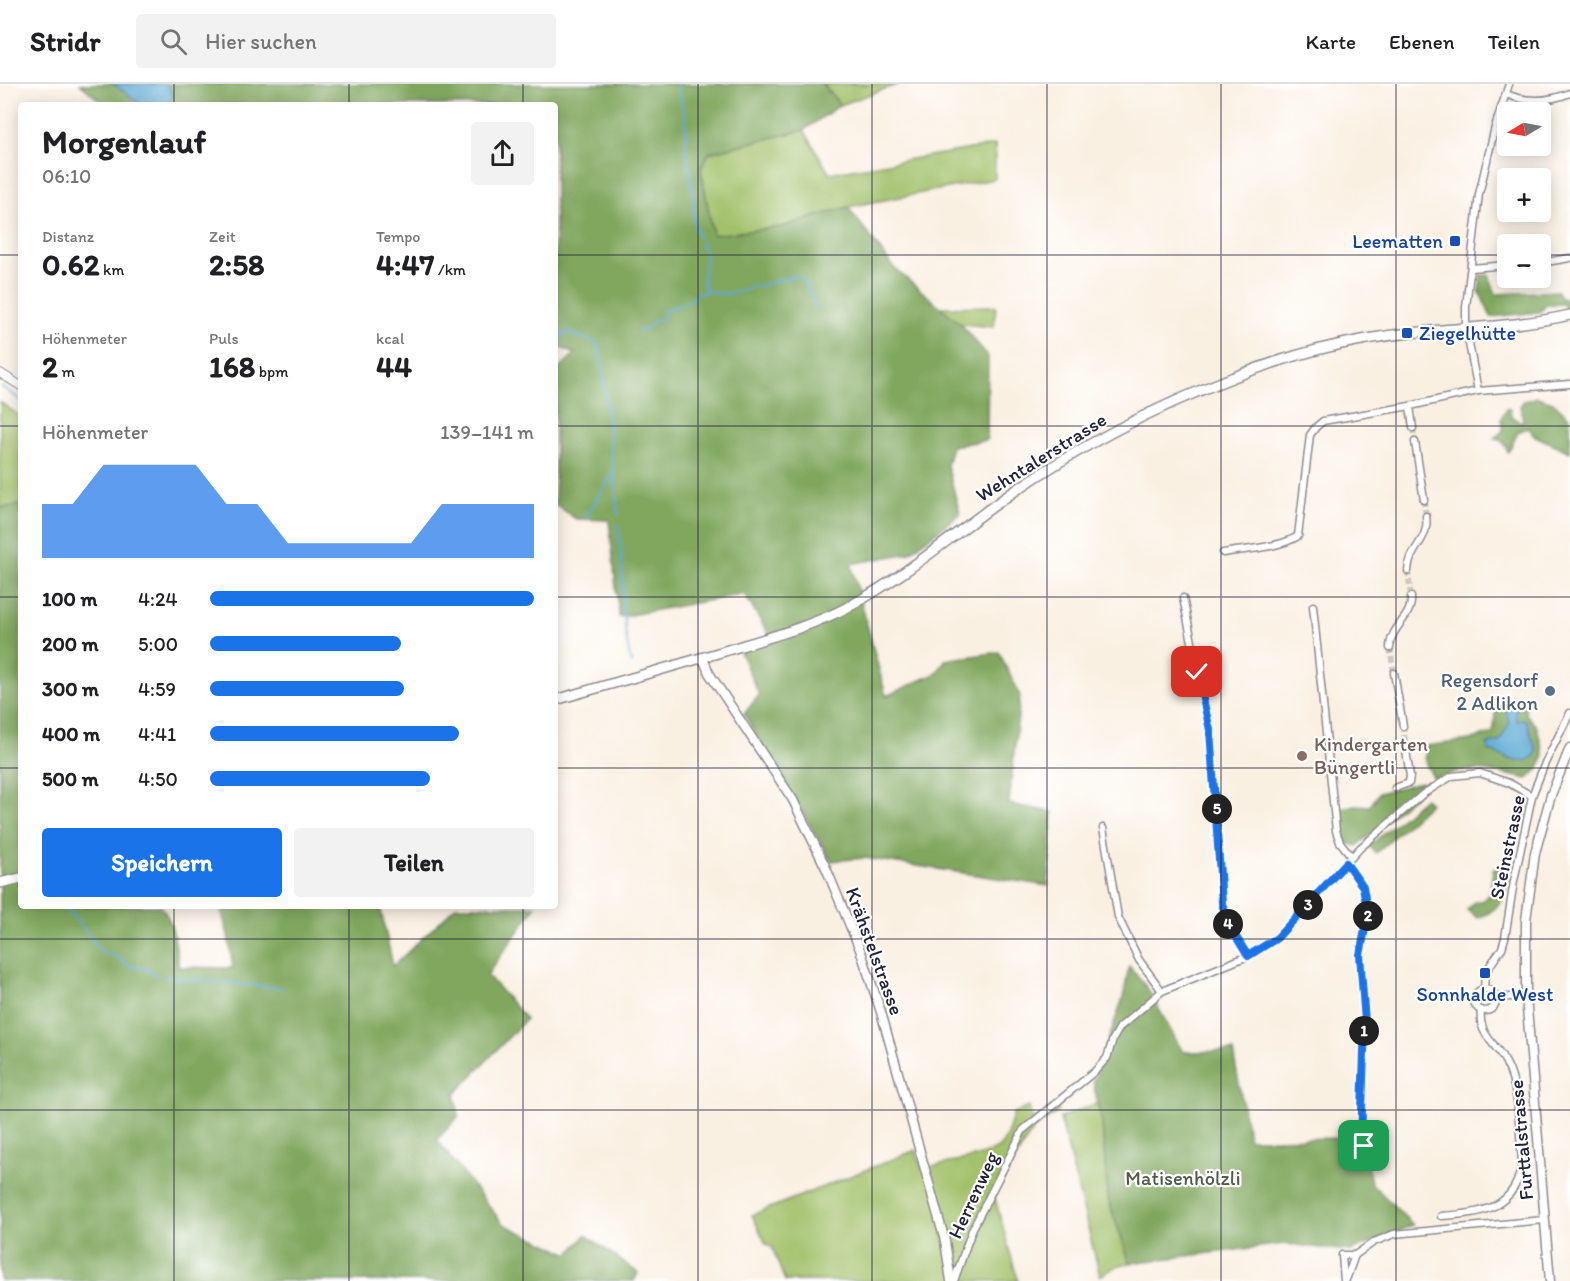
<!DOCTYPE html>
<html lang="de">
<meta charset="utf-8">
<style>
:root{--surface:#fff;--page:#f2f2f2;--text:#202124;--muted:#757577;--line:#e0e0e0;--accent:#1a73e8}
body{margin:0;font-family:Itim,sans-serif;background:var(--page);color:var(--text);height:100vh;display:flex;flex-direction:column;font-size:22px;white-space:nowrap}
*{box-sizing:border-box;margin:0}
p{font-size:20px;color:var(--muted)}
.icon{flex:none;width:33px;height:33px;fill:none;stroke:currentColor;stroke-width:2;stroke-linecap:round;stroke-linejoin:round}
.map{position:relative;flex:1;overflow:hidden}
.sheet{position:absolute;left:18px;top:18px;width:540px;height:807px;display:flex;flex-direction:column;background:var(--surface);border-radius:6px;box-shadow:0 3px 15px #0003}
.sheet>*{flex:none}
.needle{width:39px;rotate:260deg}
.controls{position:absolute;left:1497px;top:18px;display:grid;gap:12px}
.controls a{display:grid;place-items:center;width:54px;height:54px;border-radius:6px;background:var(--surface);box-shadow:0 3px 15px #0003;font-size:30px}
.pin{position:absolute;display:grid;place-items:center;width:51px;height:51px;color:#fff;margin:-26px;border-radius:12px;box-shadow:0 3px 9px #0006}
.km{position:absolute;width:30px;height:30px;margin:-15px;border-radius:50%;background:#222;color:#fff;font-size:16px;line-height:30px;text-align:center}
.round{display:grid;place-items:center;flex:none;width:63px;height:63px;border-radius:6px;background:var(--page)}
.overview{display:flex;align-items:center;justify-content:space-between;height:102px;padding:0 24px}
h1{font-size:33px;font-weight:700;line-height:45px}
.metrics{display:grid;grid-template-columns:repeat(3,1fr);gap:9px;height:102px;padding:6px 24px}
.metrics div{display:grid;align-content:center}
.metrics b{font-size:30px;font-weight:700}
.metrics small{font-size:16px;font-weight:400}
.metrics p{font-size:16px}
.chart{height:168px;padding:12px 24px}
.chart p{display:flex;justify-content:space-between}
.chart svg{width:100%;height:108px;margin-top:6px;fill:var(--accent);opacity:.7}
.button{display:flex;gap:12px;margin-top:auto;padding:12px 24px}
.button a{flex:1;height:69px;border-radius:6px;background:var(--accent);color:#fff;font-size:24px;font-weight:700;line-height:69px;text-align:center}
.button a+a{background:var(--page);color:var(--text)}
ul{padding:0 24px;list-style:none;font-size:20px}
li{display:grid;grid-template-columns:96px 72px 1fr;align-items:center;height:45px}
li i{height:15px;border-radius:8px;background:var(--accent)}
header{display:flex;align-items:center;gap:36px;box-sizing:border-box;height:84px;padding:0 30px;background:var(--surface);border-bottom:2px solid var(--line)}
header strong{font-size:28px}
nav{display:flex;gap:33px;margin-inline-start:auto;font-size:21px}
.search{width:420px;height:54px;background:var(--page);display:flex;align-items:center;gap:15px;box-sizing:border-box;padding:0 21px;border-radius:6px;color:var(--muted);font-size:22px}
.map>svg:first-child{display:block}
.green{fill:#a2c16a;stroke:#627252;stroke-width:1.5}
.forest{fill:#81a75e;stroke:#52644c;stroke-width:1.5;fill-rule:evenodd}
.water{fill:#5ca9d5;stroke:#3f6688;stroke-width:1.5}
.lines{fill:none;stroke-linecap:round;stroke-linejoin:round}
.stream{stroke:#5ca9d5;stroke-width:2}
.minor-tunnel{stroke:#cfc7c1;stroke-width:6;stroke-dasharray:6 3;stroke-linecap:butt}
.minor-casing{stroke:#8e898e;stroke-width:9}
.tertiary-casing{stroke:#8e898e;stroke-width:10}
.secondary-casing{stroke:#8e898e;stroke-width:11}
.primary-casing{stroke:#8e898e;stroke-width:12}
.minor{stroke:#fff;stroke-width:6}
.tertiary{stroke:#fff;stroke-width:8}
.secondary{stroke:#fff;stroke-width:8}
.primary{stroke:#fff;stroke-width:9}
.route-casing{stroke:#fff;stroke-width:12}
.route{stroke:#1a73e8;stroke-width:8}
.grid{fill:none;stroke:#22223b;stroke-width:1.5;stroke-opacity:0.55}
.transit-dot{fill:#1a4fb4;stroke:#fff;stroke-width:2}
.service-dot{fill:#5c6f8a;stroke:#fff;stroke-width:2}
.education-dot{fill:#8d6e63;stroke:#fff;stroke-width:2}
.labels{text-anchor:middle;stroke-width:4.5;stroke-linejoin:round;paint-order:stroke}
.transit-label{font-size:20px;fill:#164399;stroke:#fff;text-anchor:end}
.street-label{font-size:20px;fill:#22223b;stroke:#fff}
.service-label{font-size:20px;fill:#4e5e75;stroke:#fff;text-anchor:end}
.education-label{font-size:20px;fill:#785e54;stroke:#fff;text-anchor:start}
.park-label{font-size:20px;fill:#4f5a4b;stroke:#fff}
</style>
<header>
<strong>Stridr</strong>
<div class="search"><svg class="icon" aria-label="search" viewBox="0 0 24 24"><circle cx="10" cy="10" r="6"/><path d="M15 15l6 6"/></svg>Hier suchen</div>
<nav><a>Karte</a><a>Ebenen</a><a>Teilen</a></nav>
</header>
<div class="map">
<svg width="1570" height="1197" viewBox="0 0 1570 1197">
<rect width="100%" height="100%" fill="#fff"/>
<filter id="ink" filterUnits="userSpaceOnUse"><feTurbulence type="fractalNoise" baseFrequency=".0167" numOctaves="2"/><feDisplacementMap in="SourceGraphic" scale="12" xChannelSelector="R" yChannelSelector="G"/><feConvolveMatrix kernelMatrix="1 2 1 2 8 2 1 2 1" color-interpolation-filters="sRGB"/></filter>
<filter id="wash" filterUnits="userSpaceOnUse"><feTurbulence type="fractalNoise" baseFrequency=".008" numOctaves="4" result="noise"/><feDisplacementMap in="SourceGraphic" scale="24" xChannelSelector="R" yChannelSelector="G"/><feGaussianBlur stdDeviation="1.35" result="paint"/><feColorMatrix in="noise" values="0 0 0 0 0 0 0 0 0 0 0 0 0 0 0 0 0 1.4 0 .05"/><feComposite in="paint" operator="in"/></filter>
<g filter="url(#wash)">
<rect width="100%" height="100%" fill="#faf0e2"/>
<g class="green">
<polygon points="823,0 899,0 840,21"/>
<polygon points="804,46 829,89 995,61 995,95 848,123 781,143 713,152 701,85 709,68"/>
<polygon points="996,222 994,243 961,240 940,223"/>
<polygon points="0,318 21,333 21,421 0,424"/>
<polygon points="1097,1019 1102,1039 1108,1115 1130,1179 1117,1182 1100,1192 1060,1034"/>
<path d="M1057 1020 1059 1028 1033 1045 994 1111 1018 1197H785L772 1163 766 1160 752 1131 916 1066 922 1085C937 1081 990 1072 999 1063 1008 1054 1010 1040 1014 1029L1029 1023 1033 1037Z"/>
</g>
<g class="forest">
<polygon points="80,0 823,0 840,21 804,46 709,69 701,85 713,151 781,143 848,123 894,184 961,240 988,272 987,356 952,362 947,381 960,430 909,469 851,480 886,612 937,589 945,576 999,568 1020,612 1009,720 1053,728 1048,802 865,774 831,777 744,630 759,611 740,568 772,555 744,510 619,533 609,436 576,435 555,420 555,289 574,270 555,260 555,21 105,21"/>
<polygon points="1481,191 1489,191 1496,210 1558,207 1561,214 1570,216 1570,224 1565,225 1563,220 1546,221 1540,228 1491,233 1479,207"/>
<polygon points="1537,313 1553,318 1570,334 1570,368 1533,351 1529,343 1519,347 1508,368 1502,357 1494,354 1503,347 1501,335 1506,324 1510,325 1511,332 1521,338 1523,336 1520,322 1524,317"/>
<path d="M21 421V822H160C175 837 175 863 179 883L233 884 228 851 220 822H380L393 882 456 822H536L487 891 526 935 455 1010 459 1032 437 1056 503 1140 569 1170 586 1151 638 1189 634 1197H0V424Z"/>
<path d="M1527 613 1525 629 1537 643 1544 672 1538 686 1527 695C1491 687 1469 680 1434 695L1425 678 1426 662 1470 656 1493 649 1496 622 1511 614ZM1510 620 1515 627 1517 637 1527 639 1533 659 1508 676 1501 670 1489 667 1488 660 1499 658 1510 640 1506 626Z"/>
<polygon points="1421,698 1425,702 1357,762 1346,759 1341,725 1354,721 1370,722 1379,709"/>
<polygon points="1425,714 1430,719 1376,769 1369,762"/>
<path d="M1500 784 1511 791C1503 813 1502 825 1478 834L1467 826 1475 817H1482L1490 809 1493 785Z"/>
<polygon points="1129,882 1147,904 1183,968 1233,967 1249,1055 1362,1054 1371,1099 1413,1141 1351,1167 1284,1160 1130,1179 1108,1115 1102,1039 1093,998 1123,914"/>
</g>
<g class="water">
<polygon points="113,0 167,0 173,12 166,21 142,21"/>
<path d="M1516 616 1520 618V623L1515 627 1517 637 1524 636 1527 639 1537 668C1524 688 1506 671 1489 667L1488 660 1499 658 1509 640 1506 626 1512 617Z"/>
</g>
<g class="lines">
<g class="stream">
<polyline points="677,0 685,33 686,65 693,109 694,136 698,153"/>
<polyline points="701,159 706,172 703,194 705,207"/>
<polyline points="639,247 648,245 656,235 663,236 664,227 692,216 695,211 705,207 726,210 795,192 802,194 816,224"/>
<polyline points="555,250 560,252 569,248 597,260 602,280 618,431"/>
<polyline points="2,303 21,316"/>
<polyline points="585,434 614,388"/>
<path d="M618 442C625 487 619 536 632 580"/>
<polyline points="63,822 80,840 102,869 118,873 126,881 147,885 157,892"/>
<polyline points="164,893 282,904"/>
</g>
</g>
</g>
<g filter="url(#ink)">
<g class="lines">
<g class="minor-tunnel">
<polyline points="1413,344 1415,358"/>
<polyline points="1424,416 1426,432"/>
<polyline points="1408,487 1411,513"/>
<polyline points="1390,564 1394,589"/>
<polyline points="1403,642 1405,660"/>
</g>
<g class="minor-casing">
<g id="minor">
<path d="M1506 10C1528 19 1548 18 1570 9"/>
<polyline points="1540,179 1570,174"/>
<polyline points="1471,184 1508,181"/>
<polyline points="1478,307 1466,244 1466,223 1479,110 1495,43 1509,0"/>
<polyline points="1410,322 1413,344"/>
<polyline points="1415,358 1424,416"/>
<path d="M1223 469C1245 465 1280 464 1298 452L1310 351 1316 343 1323 337 1410 322 1478 307 1570 300"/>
<path d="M1408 487C1409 464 1430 456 1426 432"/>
<polyline points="1183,514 1210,646 1222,819 1228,840 1248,872"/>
<polyline points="1313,522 1336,747 1340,758 1352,773"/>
<path d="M1390 564C1390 542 1413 534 1411 513"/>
<polyline points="1394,589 1403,642"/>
<polyline points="1395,704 1409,699 1410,692 1405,660"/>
<polyline points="1103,744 1118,833 1139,876 1162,907"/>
<polyline points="1346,779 1363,803 1368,830 1360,871 1365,938 1362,1052"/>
<polyline points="1484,905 1485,889 1502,864 1505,854 1514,797 1532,712 1545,679 1570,629"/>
<circle cx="1485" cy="916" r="11"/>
<polyline points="1495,914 1526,912"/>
<circle cx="1369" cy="1056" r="8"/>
<path d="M1441 1132C1481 1130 1517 1125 1522 1077 1519 1047 1520 1005 1506 979 1495 957 1478 952 1481 926"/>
<polyline points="1346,1196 1355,1171"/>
<polyline points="954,1197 972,1146 1023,1046 1094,988 1107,974 1113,955 1120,943 1162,907 1248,872 1277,854 1360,764 1423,710 1452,692 1480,689 1509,699 1532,712"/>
<polyline points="1344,1197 1342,1171 1355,1171 1374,1158 1394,1150 1544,1136"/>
</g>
</g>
<g class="tertiary-casing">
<polyline id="tertiary" points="0,289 21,302"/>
</g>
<g class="secondary-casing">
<g id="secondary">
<polyline points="703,574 709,589 793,716 826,784 861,868 881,928 945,1157 951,1197"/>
<polyline points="1550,1197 1526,912 1526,836 1535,769 1551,711 1570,664"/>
</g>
</g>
<g class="primary-casing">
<g id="primary">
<path d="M555 616C617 598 679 581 741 562 778 551 816 540 850 522 907 491 956 448 1009 411 1078 363 1155 323 1234 293 1290 271 1350 255 1411 249 1464 243 1517 243 1570 231"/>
<polyline points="0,799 21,794"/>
</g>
</g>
<use href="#minor" class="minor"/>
<use href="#tertiary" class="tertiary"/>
<use href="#secondary" class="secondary"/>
<use href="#primary" class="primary"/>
</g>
</g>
<g class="lines" filter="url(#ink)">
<g class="route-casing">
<polyline id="route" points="1197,588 1210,646 1222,819 1228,840 1248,872 1277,854 1346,779 1363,803 1368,830 1360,871 1365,938 1361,1055 1364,1062"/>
</g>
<use href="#route" class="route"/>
</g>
<path class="grid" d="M174 0V21M349 0V21M523 0V21M698 0V1197M872 0V1197M1047 0V1197M1221 0V1197M1396 0V1197M0 171H21M555 171H1508M1540 171H1570M0 342H21M555 342H1570M0 513H21M555 513H1570M0 684H21M555 684H1570M174 822V1197M349 822V1197M523 822V1197M0 855H1570M0 1026H1570"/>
<g class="transit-dot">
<rect x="1449" y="151" width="12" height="12" rx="3"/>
<rect x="1401" y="243" width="12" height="12" rx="3"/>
<rect x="1479" y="883" width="12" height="12" rx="3"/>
</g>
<circle class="service-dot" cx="1550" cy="607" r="6"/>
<circle class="education-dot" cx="1302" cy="672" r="6"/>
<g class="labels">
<g class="transit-label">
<text x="1443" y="164">Leematten</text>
<text x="1419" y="256" text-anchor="start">Ziegelhütte</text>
<text x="1485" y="917" text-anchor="middle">Sonnhalde West</text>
</g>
<g class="street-label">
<text transform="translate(1041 373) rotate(-32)" y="7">Wehntalerstrasse</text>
<text transform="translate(1507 763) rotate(-78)" y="7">Steinstrasse</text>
<text transform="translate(875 867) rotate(70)" y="7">Krähstelstrasse</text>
<text transform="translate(1521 1056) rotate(-95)" y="7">Furttalstrasse</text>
<text transform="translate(973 1111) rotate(-65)" y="7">Herrenweg</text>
</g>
<g class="service-label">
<text x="1538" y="603">Regensdorf<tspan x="1538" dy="23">2 Adlikon</tspan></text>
</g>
<g class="education-label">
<text x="1314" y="667">Kindergarten<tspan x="1314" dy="23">Büngertli</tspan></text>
</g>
<g class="park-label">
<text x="1183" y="1101">Matisenhölzli</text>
</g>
</g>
</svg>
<div class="controls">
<a><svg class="needle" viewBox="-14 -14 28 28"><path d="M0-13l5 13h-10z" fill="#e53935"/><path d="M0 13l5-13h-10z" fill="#757577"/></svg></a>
<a>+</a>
<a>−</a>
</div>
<div class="pin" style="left:1364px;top:1062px;background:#1e9e55"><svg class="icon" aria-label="arrive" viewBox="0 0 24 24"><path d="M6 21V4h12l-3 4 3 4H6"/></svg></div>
<div class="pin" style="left:1197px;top:588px;background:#d93025"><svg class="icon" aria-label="check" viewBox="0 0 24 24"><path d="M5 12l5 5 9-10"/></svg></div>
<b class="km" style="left:1364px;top:947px">1</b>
<b class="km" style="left:1368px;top:832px">2</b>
<b class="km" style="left:1308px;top:821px">3</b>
<b class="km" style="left:1228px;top:840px">4</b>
<b class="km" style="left:1217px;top:725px">5</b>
<section class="sheet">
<div class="overview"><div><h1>Morgenlauf</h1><p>06:10</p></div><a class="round"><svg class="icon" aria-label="share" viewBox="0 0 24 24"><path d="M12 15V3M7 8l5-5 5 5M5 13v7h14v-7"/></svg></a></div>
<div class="metrics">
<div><p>Distanz</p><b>0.62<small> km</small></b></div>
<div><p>Zeit</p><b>2:58</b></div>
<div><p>Tempo</p><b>4:47<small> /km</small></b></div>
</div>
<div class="metrics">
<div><p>Höhenmeter</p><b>2<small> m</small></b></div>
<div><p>Puls</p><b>168<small> bpm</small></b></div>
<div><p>kcal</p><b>44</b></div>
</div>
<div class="chart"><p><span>Höhenmeter</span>139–141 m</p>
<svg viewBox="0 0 160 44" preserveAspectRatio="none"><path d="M0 44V22L10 22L20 6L30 6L40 6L50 6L60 22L70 22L80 38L90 38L100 38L110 38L120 38L130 22L140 22L150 22L160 22V44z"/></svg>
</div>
<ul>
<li><b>100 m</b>4:24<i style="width:100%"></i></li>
<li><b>200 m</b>5:00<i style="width:59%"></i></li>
<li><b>300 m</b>4:59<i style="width:60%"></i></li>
<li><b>400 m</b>4:41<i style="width:77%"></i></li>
<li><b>500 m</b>4:50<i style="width:68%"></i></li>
</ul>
<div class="button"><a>Speichern</a><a>Teilen</a></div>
</section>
</div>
